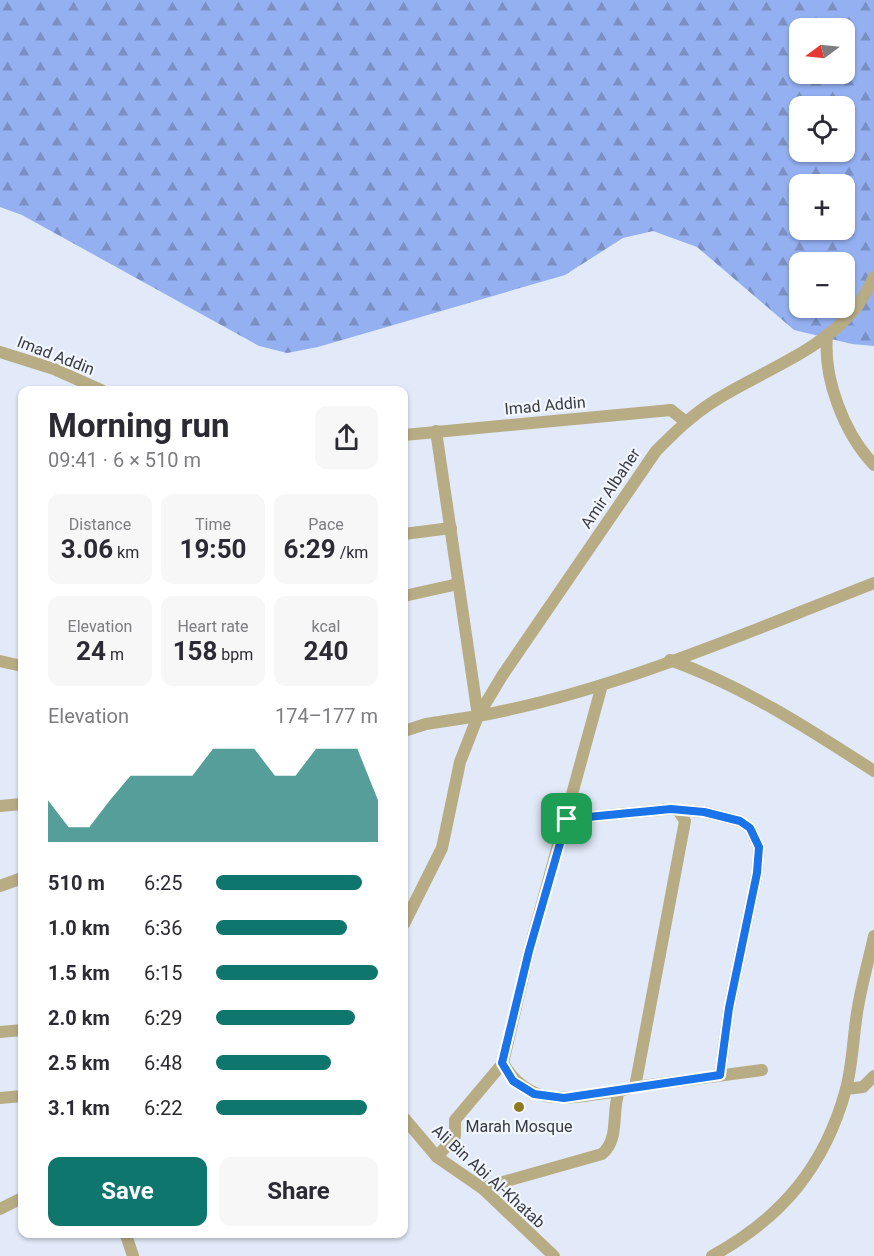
<!DOCTYPE html>
<meta charset="utf-8">
<style>
:root{--surface:#fff;--page:#f7f7f7;--text:#2b2b33;--muted:#7c7c81;--accent:#0f766e}
body{margin:0;font-family:Roboto,sans-serif;background:var(--page);color:var(--text);height:100vh;display:flex;flex-direction:column;font-size:22px;white-space:nowrap}
*{box-sizing:border-box;margin:0}
p{font-size:20px;color:var(--muted)}
.icon{flex:none;width:33px;height:33px;fill:none;stroke:currentColor;stroke-width:2;stroke-linecap:round;stroke-linejoin:round}
.map{position:relative;flex:1;overflow:hidden}
.details{position:absolute;left:18px;top:386px;width:390px;height:852px;display:flex;flex-direction:column;background:var(--surface);border-radius:12px;box-shadow:0 2px 4px #0004}
.details>*{flex:none}
.needle{width:39px;rotate:255deg}
.tools{position:absolute;left:789px;top:18px;display:grid;gap:12px}
.tools a{display:grid;place-items:center;width:66px;height:66px;border-radius:12px;background:var(--surface);box-shadow:0 2px 4px #0004;font-size:30px}
.pin{position:absolute;display:grid;place-items:center;width:51px;height:51px;color:#fff;margin:-26px;border-radius:12px;box-shadow:0 3px 9px #0006}
.round{display:grid;place-items:center;flex:none;width:63px;height:63px;border-radius:12px;background:var(--page)}
.head{display:flex;align-items:center;justify-content:space-between;height:102px;padding:0 30px}
h1{font-size:33px;font-weight:700;line-height:45px}
.figures{display:grid;grid-template-columns:repeat(3,1fr);gap:9px;height:102px;padding:6px 30px}
.figures div{display:grid;align-content:center;border-radius:12px;background:var(--page);text-align:center}
.figures b{font-size:26px;font-weight:700}
.figures small{font-size:16px;font-weight:400}
.figures p{font-size:16px}
.chart{height:168px;padding:12px 30px}
.chart p{display:flex;justify-content:space-between}
.chart svg{width:100%;height:108px;margin-top:6px;fill:var(--accent);opacity:.7}
.action{display:flex;gap:12px;margin-top:auto;padding:12px 30px}
.action a{flex:1;height:69px;border-radius:12px;background:var(--accent);color:#fff;font-size:24px;font-weight:700;line-height:69px;text-align:center}
.action a+a{background:var(--page);color:var(--text)}
ul{padding:0 30px;list-style:none;font-size:20px}
li{display:grid;grid-template-columns:96px 72px 1fr;align-items:center;height:45px}
li i{height:15px;border-radius:8px;background:var(--accent)}
.map>svg:first-child{display:block}
.forest{fill:url(#forest-firs);fill-rule:evenodd}
.lines{fill:none;stroke-linecap:round;stroke-linejoin:round}
.minor{stroke:#b8ac85;stroke-width:12}
.route-casing{stroke:#fff;stroke-width:12}
.route{stroke:#1a73e8;stroke-width:8}
.poi-dot{fill:#8f781e;stroke:#f2f6ff;stroke-width:2}
.labels{text-anchor:middle;stroke-width:4.5;stroke-linejoin:round;paint-order:stroke}
.street-label{font-size:16px;fill:#373a40;stroke:#f2f6ff}
.poi-label{font-size:16px;fill:#373a40;stroke:#f2f6ff}
</style>
<div class="map">
<svg width="874" height="1256" viewBox="0 0 874 1256">
<defs>
<pattern id="forest-firs" width="22" height="20" patternUnits="userSpaceOnUse" patternTransform="scale(1.5)"><rect width="22" height="20" fill="#94b0f1"/><path d="M5 1l3.5 6h-7zM16 11l3.5 6h-7z" fill="#7a90c5"/></pattern>
</defs>
<rect width="100%" height="100%" fill="#e2e9f8"/>
<path class="forest" d="M0 0H874V346L852 344 794 330 697 247 653 231 623 238 565 275 318 347 287 353 259 346 22 215 0 207ZM800 28H844V74H800ZM800 106H844V152H800ZM800 184H844V230H800ZM800 262H844V308H800Z"/>
<g class="lines">
<g class="minor">
<path d="M827 335C823 379 844 433 874 465"/>
<polyline points="0,352 54,369 101,390"/>
<polyline points="404,435 671,410 686,422"/>
<polyline points="404,534 451,528"/>
<polyline points="404,596 458,584"/>
<path d="M670 660C743 686 809 729 874 771"/>
<polyline points="0,661 22,666"/>
<path d="M478 716C614 691 745 633 874 583"/>
<path d="M404 731 426 724 478 716 502 676 656 451C675 432 693 414 716 400 763 370 822 352 858 305 864 297 869 286 874 277"/>
<polyline points="0,806 22,804"/>
<polyline points="678,810 704,812 740,821 750,828 759,847 757,873 729,1008 720,1075"/>
<polyline points="0,886 22,878"/>
<polyline points="404,924 442,848 460,762 478,716 436,431"/>
<polyline points="0,1032 22,1030"/>
<path d="M503 1063C531 1111 572 1097 619 1091"/>
<polyline points="635,1087 762,1070"/>
<polyline points="846,1089 863,1087 874,1076"/>
<polyline points="0,1098 22,1096"/>
<polyline points="404,1118 437,1157 482,1188 554,1256"/>
<polyline points="437,1157 455,1136 455,1120 503,1063 529,951 602,685"/>
<path d="M482 1188 602 1154C620 1139 611 1113 619 1091L635 1087 685 821 678 810 671 809 567 819"/>
<polyline points="0,1209 22,1198"/>
<polyline points="126,1235 133,1256"/>
<path d="M712 1256C782 1218 825 1166 846 1089 853 1063 853 1034 858 1007 862 983 869 959 874 936"/>
</g>
</g>
<g class="lines">
<g class="route-casing">
<polygon id="route" points="671,809 704,812 740,821 750,828 759,847 757,873 729,1008 720,1075 564,1098 534,1094 513,1081 502,1063 529,951 567,819"/>
</g>
<use href="#route" class="route"/>
</g>
<circle class="poi-dot" cx="519" cy="1107" r="6"/>
<g class="labels">
<g class="street-label">
<text transform="translate(56 355) rotate(21)" y="6">Imad Addin</text>
<text transform="translate(545 405) rotate(-5)" y="6">Imad Addin</text>
<text transform="translate(610 488) rotate(-56)" y="6">Amir Albaher</text>
<text transform="translate(489 1176) rotate(42)" y="6">Ali Bin Abi Al-Khatab</text>
</g>
<g class="poi-label">
<text x="519" y="1132">Marah Mosque</text>
</g>
</g>
</svg>
<div class="tools">
<a><svg class="needle" viewBox="-14 -14 28 28"><path d="M0-13l5 13h-10z" fill="#e53935"/><path d="M0 13l5-13h-10z" fill="#7c7c81"/></svg></a>
<a><svg class="icon" aria-label="locate" viewBox="0 0 24 24"><circle cx="12" cy="12" r="6"/><path d="M12 2v4M12 18v4M2 12h4M18 12h4"/></svg></a>
<a>+</a>
<a>−</a>
</div>
<div class="pin" style="left:567px;top:819px;background:#1e9e55"><svg class="icon" aria-label="arrive" viewBox="0 0 24 24"><path d="M6 21V4h12l-3 4 3 4H6"/></svg></div>
<section class="details">
<div class="head"><div><h1>Morning run</h1><p>09:41 · 6 × 510 m</p></div><a class="round"><svg class="icon" aria-label="share" viewBox="0 0 24 24"><path d="M12 15V3M7 8l5-5 5 5M5 13v7h14v-7"/></svg></a></div>
<div class="figures">
<div><p>Distance</p><b>3.06<small> km</small></b></div>
<div><p>Time</p><b>19:50</b></div>
<div><p>Pace</p><b>6:29<small> /km</small></b></div>
</div>
<div class="figures">
<div><p>Elevation</p><b>24<small> m</small></b></div>
<div><p>Heart rate</p><b>158<small> bpm</small></b></div>
<div><p>kcal</p><b>240</b></div>
</div>
<div class="chart"><p><span>Elevation</span>174–177 m</p>
<svg viewBox="0 0 160 44" preserveAspectRatio="none"><path d="M0 44V27L10 38L20 38L30 27L40 17L50 17L60 17L70 17L80 6L90 6L100 6L110 17L120 17L130 6L140 6L150 6L160 27V44z"/></svg>
</div>
<ul>
<li><b>510 m</b>6:25<i style="width:90%"></i></li>
<li><b>1.0 km</b>6:36<i style="width:81%"></i></li>
<li><b>1.5 km</b>6:15<i style="width:100%"></i></li>
<li><b>2.0 km</b>6:29<i style="width:86%"></i></li>
<li><b>2.5 km</b>6:48<i style="width:71%"></i></li>
<li><b>3.1 km</b>6:22<i style="width:93%"></i></li>
</ul>
<div class="action"><a>Save</a><a>Share</a></div>
</section>
</div>
